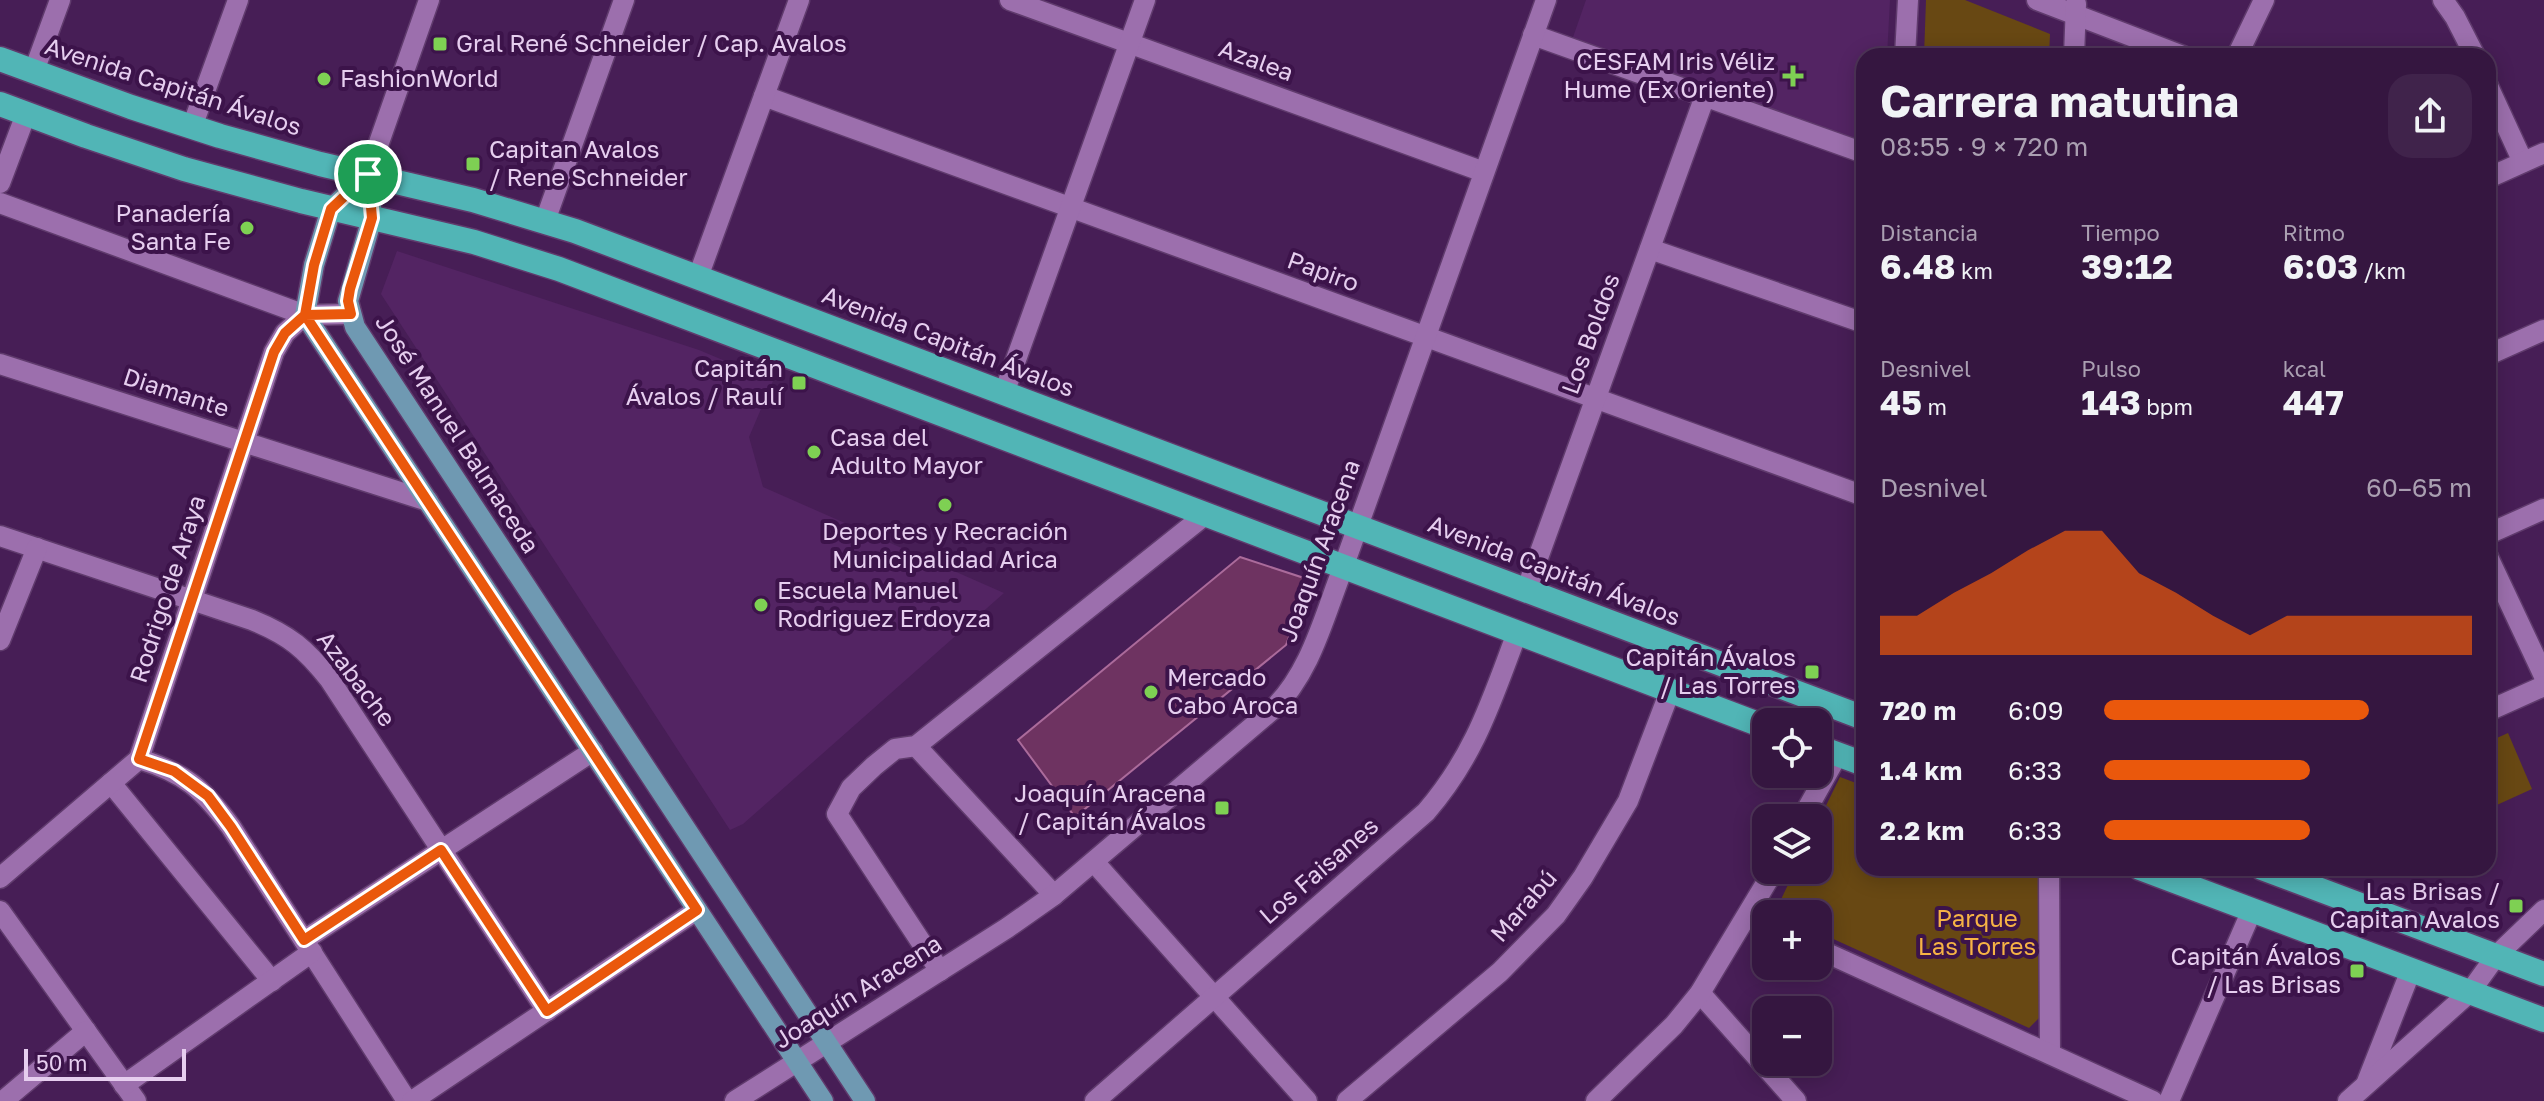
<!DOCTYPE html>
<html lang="es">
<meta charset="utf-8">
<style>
:root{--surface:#351640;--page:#40234b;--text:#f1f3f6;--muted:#aa9fb1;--line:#4f3559;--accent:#ea580c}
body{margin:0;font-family:"Golos Text",sans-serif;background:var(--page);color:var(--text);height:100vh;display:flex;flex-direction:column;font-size:30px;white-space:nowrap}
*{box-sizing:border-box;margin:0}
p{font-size:26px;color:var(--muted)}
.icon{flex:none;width:44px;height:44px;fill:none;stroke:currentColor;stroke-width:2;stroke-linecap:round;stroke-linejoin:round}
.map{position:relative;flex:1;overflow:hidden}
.panel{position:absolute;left:1856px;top:48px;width:640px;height:828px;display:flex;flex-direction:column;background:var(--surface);border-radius:24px;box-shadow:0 4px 20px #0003,0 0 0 2px var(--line)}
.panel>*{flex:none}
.fabs{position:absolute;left:1752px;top:708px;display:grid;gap:16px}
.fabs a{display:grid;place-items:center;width:80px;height:80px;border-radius:16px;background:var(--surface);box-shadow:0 4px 20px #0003,0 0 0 2px var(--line);font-size:40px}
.scale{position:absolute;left:24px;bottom:20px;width:162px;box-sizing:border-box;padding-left:8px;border:4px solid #e6ceef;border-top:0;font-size:22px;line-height:28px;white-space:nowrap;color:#e6ceef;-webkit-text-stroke:6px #3c134a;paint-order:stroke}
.pin{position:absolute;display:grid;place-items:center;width:68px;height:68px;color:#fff;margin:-34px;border:4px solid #fff;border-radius:50%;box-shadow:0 2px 8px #0007}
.round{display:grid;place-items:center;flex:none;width:84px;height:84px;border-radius:24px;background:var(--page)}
.summary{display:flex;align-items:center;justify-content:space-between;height:136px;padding:0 24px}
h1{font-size:44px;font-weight:700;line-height:60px}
.figures{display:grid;grid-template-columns:repeat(3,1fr);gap:12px;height:136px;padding:8px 24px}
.figures div{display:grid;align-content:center}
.figures b{font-size:34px;font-weight:700}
.figures small{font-size:22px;font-weight:400}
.figures p{font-size:22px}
.chart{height:224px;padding:16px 24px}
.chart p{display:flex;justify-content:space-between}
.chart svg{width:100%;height:144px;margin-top:8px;fill:var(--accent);opacity:.7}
ul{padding:0 24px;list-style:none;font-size:26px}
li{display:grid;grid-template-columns:128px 96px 1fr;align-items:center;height:60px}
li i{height:20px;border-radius:10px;background:var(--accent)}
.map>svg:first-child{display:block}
.built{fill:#532463}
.green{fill:#684813}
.building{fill:#6e3361;stroke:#ab6b9b;stroke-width:2}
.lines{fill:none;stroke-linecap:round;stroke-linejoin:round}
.minor-casing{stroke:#603b6d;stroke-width:23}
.major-casing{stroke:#603b6d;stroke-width:23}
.highway-casing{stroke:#603b6d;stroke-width:27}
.minor{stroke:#9c6fad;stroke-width:20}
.major{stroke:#6f99b2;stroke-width:20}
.highway{stroke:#51b5b6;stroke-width:24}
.route-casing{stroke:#fff;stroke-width:16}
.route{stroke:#ea580c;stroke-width:10}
.poi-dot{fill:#7ed053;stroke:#3c134a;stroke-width:3}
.labels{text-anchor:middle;stroke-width:8;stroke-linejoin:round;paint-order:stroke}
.poi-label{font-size:24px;fill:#e6ceef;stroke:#3c134a;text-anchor:end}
.street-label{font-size:24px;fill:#e6ceef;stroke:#3c134a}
.park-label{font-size:24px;fill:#f6b345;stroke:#3c134a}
</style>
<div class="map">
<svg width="2544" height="1101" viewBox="0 0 2544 1101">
<rect width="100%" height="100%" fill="#471e56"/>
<g class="built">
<polygon points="1586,0 1890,0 1887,56 1864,56 1864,150 1571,43"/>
<polygon points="397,251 699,350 773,381 749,437 763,487 1004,593 743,824 730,830 381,294"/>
</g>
<g class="green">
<polygon points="1926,0 1965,0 2050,34 2049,56 1924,56"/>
<polygon points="2508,733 2532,789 2488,809 2488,742"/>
<polygon points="1840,777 1864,786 1864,868 2046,868 2040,1017 2029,1028 1818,932 1818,914 1775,912 1795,870 1818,870 1818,822"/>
</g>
<polygon class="building" points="1240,557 1310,580 1286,645 1075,817 1018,740"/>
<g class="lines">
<g class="minor-casing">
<g id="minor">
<polyline points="1010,0 1484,172"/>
<polyline points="2037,0 2183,56"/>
<polyline points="2443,0 2455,17 2475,56"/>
<polyline points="1533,35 1864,153"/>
<polyline points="1905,56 1908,0"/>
<polyline points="2074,56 2076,4"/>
<polyline points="2237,56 2264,0"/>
<polyline points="34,71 60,0"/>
<polyline points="2488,86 2523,162"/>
<polyline points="764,96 1864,496"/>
<polyline points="192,127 238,0"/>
<polyline points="368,174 429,0"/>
<polyline points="2488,178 2544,153"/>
<polyline points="0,183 26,114"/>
<polyline points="0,203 305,315"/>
<polyline points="545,221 624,0"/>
<polyline points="1650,249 1864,323"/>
<polyline points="698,277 799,0"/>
<polyline points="2488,355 2544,330"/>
<polyline points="0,364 428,501"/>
<polyline points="1004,393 1145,0"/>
<polyline points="2488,534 2544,509"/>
<path d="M0 536 252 620C289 635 306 649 330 680L547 1011"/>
<polyline points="2488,557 2544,676"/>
<polyline points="1526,591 1705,96"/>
<polyline points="0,640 37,548"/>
<polyline points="2488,711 2544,686"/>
<polyline points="916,746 1054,895"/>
<path d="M139 759C185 773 203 789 231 827L407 1101"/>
<polyline points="111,783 272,981"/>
<polyline points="1802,818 1838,754"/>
<polyline points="1094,862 1307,1101"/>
<polyline points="2049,868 2050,1054"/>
<polyline points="0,878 139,759 274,352 285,333 305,315 351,314"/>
<polyline points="0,911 136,1101"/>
<polyline points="1747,917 1766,926"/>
<polyline points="304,940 593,751"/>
<polyline points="1818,949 2153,1101"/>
<polyline points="940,971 837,814 851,788 874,766 895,749 916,746 1205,515"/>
<polyline points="1700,993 1796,1101"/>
<polyline points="2367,1082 2411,970"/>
<polyline points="124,1085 312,952"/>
<polyline points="3,1101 86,1031"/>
<polyline points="412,1101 697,910"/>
<path d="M735 1101 1007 928 1054 895 1272 710C1311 673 1324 616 1343 568L1546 0"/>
<path d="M1095 1101 1426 812C1475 755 1491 702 1517 633"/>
<polyline points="1347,1101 1500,972 1556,915 1583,877 1628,801 1670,691"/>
<polyline points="1596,1101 1674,1025 1700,993 1774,870"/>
<polyline points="2169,1101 2252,910"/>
<polyline points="2348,1101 2470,992 2496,956 2544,910"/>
</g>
</g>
<g class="major-casing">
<g id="major">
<polyline points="368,174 331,209 314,265 305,315 823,1101"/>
<polyline points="368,174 372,218 348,301 355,327 865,1101"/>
</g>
</g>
<g class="highway-casing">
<g id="highway">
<polyline points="0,59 131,107 220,136 320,164 473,200 575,231 1864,718"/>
<polyline points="0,104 86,136 184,169 301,201 474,242 559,269 1766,727"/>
<polyline points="1818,747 1864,764"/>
<polyline points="2140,868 2544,1020"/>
<polyline points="2262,868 2544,974"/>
</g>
</g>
<use href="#minor" class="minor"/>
<use href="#major" class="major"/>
<use href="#highway" class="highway"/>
</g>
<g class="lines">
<g class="route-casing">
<polyline id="route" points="368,174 331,209 314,265 305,315 285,333 274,352 139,759 174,771 208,796 231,827 304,940 441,850 547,1011 697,910 305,315 351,314 348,301 350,289 372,218 368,174"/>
</g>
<use href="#route" class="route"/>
</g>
<g class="poi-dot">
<rect x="432" y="36" width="16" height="16" rx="4"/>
<path d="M1789 64h8v8h8v8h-8v8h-8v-8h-8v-8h8z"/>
<circle cx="324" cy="79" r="8"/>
<rect x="465" y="156" width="16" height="16" rx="4"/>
<circle cx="247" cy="228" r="8"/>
<rect x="791" y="375" width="16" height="16" rx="4"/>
<circle cx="814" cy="452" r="8"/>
<circle cx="945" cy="505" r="8"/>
<circle cx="761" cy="605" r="8"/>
<rect x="1804" y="664" width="16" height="16" rx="4"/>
<circle cx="1151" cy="692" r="8"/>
<rect x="1214" y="800" width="16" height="16" rx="4"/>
<rect x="2508" y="898" width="16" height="16" rx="4"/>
<rect x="2349" y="963" width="16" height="16" rx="4"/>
</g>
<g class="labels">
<g class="poi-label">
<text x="456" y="52" text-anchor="start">Gral René Schneider / Cap. Avalos</text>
<text x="1775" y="70">CESFAM Iris Véliz<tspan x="1775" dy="28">Hume (Ex Oriente)</tspan></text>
<text x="340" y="87" text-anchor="start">FashionWorld</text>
<text x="489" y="158" text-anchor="start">Capitan Avalos<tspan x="489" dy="28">/ Rene Schneider</tspan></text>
<text x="231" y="222">Panadería<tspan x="231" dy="28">Santa Fe</tspan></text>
<text x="783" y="377">Capitán<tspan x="783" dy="28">Ávalos / Raulí</tspan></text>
<text x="830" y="446" text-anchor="start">Casa del<tspan x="830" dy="28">Adulto Mayor</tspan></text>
<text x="945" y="540" text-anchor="middle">Deportes y Recración<tspan x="945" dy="28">Municipalidad Arica</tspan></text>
<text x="777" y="599" text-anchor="start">Escuela Manuel<tspan x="777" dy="28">Rodriguez Erdoyza</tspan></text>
<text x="1796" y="666">Capitán Ávalos<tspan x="1796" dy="28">/ Las Torres</tspan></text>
<text x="1167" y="686" text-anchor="start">Mercado<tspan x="1167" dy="28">Cabo Aroca</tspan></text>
<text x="1206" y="802">Joaquín Aracena<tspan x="1206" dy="28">/ Capitán Ávalos</tspan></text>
<text x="2500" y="900">Las Brisas /<tspan x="2500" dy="28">Capitan Avalos</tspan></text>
<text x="2341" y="965">Capitán Ávalos<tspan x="2341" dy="28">/ Las Brisas</tspan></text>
</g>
<g class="street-label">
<text transform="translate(1256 61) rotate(20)" y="8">Azalea</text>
<text transform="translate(173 87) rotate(18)" y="8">Avenida Capitán Ávalos</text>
<text transform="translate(1323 272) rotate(20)" y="8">Papiro</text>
<text transform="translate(1591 334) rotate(-70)" y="8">Los Boldos</text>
<text transform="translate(948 342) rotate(21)" y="8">Avenida Capitán Ávalos</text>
<text transform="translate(176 393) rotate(18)" y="8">Diamante</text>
<text transform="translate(457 434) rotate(57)" y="8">José Manuel Balmaceda</text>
<text transform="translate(1320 551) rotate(-70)" y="8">Joaquín Aracena</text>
<text transform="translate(1554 571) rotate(21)" y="8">Avenida Capitán Ávalos</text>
<text transform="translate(168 589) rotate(-72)" y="8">Rodrigo de Araya</text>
<text transform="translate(356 679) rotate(53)" y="8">Azabache</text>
<text transform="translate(1319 871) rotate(-41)" y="8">Los Faisanes</text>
<text transform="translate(1524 906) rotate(-49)" y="8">Marabú</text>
<text transform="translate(858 992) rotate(-32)" y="8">Joaquín Aracena</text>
</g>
<g class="park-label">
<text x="1977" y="927">Parque<tspan x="1977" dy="28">Las Torres</tspan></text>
</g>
</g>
</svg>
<div class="fabs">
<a><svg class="icon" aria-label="locate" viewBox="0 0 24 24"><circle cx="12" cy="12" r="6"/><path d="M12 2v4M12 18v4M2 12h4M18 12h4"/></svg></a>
<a><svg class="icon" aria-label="layers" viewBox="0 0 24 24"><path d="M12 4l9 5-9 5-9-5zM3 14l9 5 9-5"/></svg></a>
<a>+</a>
<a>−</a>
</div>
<div class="scale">50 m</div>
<div class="pin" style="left:368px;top:174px;background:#1e9e55"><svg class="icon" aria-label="arrive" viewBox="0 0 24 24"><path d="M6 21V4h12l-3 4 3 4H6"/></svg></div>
<section class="panel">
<div class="summary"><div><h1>Carrera matutina</h1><p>08:55 · 9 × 720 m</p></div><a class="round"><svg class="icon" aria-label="share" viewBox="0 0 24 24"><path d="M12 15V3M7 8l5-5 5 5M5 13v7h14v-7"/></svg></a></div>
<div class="figures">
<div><p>Distancia</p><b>6.48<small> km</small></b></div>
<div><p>Tiempo</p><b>39:12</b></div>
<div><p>Ritmo</p><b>6:03<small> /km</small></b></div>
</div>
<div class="figures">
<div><p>Desnivel</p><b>45<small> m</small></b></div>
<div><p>Pulso</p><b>143<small> bpm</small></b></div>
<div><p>kcal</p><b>447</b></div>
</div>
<div class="chart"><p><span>Desnivel</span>60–65 m</p>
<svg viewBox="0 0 160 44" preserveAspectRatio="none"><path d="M0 44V32L10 32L20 25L30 19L40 12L50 6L60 6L70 19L80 25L90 32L100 38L110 32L120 32L130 32L140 32L150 32L160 32V44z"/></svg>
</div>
<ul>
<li><b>720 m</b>6:09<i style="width:72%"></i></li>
<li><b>1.4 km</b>6:33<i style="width:56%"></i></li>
<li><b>2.2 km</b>6:33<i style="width:56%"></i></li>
</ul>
</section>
</div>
